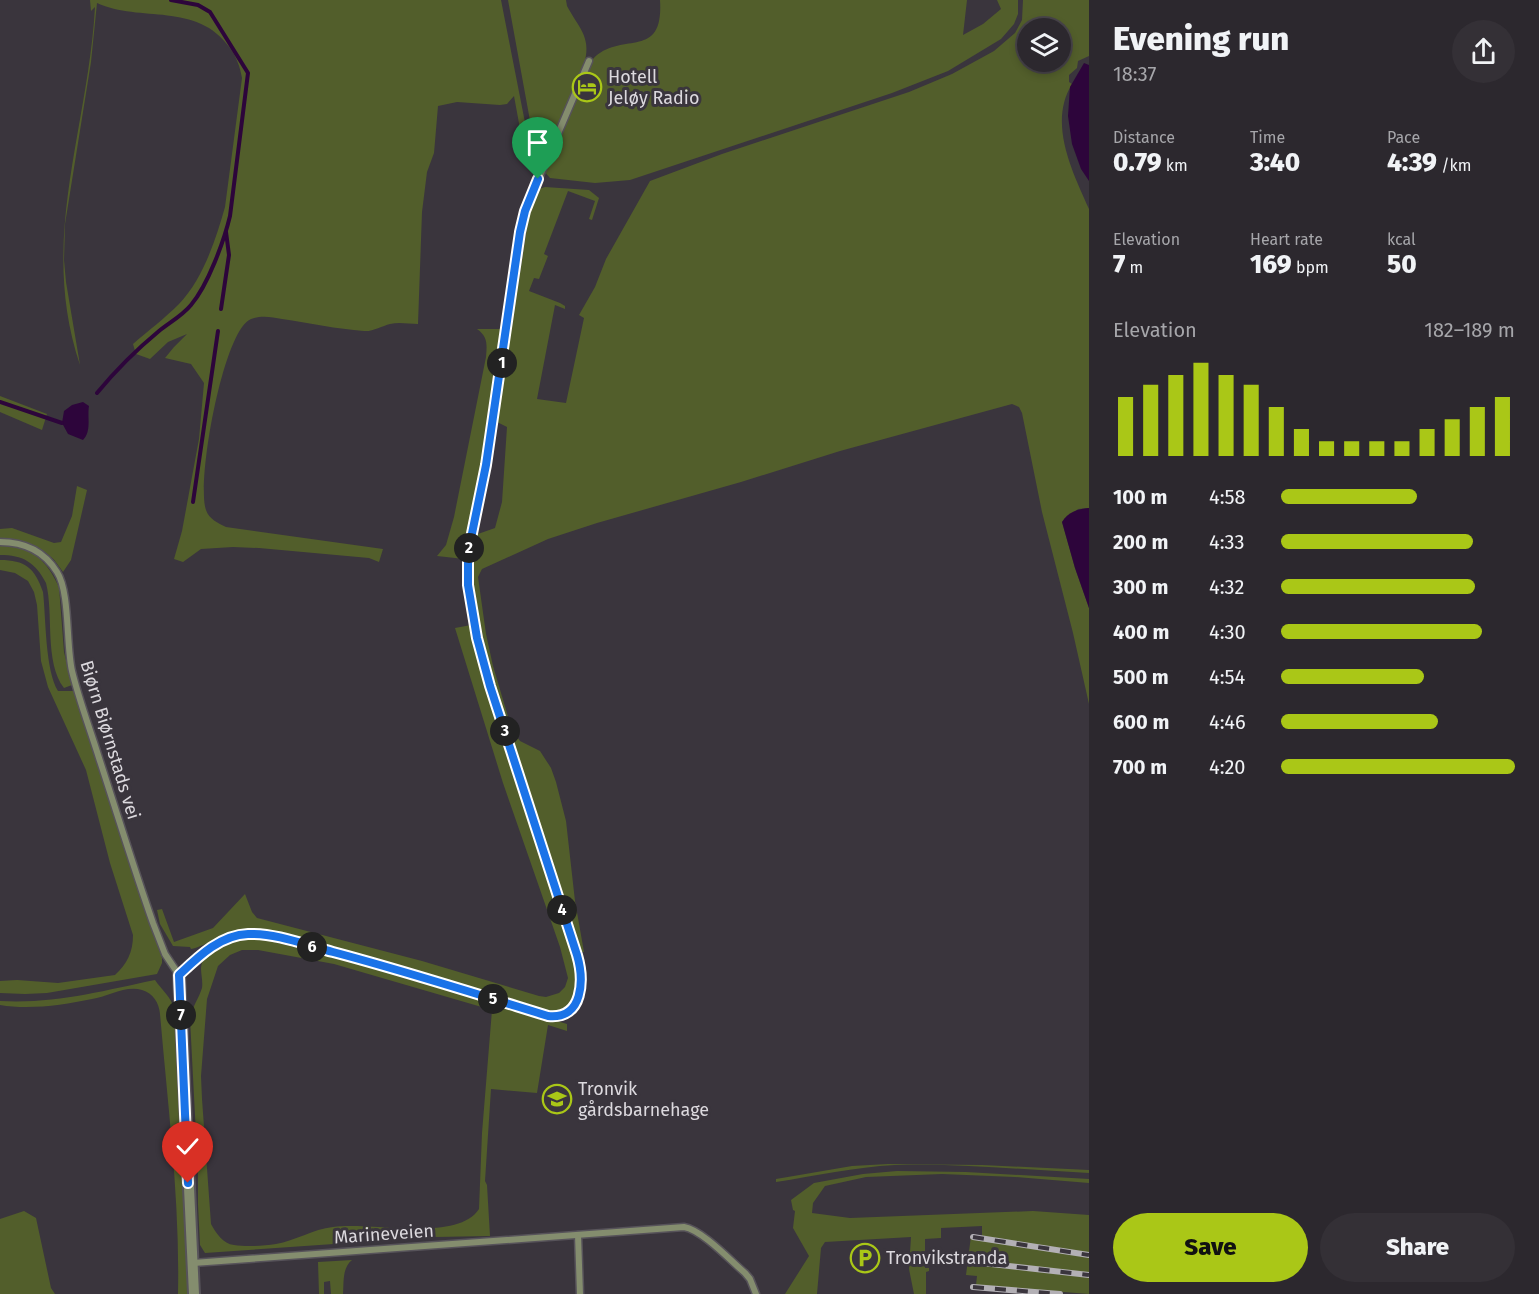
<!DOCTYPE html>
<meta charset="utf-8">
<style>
:root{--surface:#2c282e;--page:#343036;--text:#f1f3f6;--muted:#a6a6aa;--line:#48444a;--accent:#aac717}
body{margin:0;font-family:"Fira Sans",sans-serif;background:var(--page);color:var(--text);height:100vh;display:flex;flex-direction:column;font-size:22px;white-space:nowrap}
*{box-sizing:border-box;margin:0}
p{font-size:20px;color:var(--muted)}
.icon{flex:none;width:33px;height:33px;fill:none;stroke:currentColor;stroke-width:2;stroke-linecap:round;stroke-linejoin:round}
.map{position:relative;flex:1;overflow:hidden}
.panel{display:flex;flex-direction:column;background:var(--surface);width:450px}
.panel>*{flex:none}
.controls{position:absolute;left:1017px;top:18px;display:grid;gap:12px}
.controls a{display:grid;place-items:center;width:54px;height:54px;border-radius:50%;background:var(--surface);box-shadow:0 3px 9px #0003,0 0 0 2px var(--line);font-size:30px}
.pin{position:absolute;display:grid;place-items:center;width:51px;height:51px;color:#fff;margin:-62px -26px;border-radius:50% 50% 50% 0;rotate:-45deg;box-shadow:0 0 6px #0007}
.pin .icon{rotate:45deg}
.km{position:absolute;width:30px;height:30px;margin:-15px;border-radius:50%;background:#222;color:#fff;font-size:16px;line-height:30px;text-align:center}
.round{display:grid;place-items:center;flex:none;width:63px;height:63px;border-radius:32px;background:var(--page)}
.headline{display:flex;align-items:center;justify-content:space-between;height:102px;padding:0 24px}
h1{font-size:33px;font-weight:800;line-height:45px}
.figures{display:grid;grid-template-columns:repeat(3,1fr);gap:9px;height:102px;padding:6px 24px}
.figures div{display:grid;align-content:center}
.figures b{font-size:26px;font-weight:800}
.figures small{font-size:16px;font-weight:400}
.figures p{font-size:16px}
.chart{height:168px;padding:12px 24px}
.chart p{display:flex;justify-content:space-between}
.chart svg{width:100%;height:108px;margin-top:6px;stroke:var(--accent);stroke-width:6}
.cta{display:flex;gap:12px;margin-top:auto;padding:12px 24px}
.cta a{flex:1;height:69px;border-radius:36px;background:var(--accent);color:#111;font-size:24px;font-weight:800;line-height:69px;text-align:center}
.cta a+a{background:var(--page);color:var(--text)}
ul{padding:0 24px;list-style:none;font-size:20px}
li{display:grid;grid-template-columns:96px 72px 1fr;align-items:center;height:45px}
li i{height:15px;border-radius:8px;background:var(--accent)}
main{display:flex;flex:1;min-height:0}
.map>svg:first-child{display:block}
.green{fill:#525e2b;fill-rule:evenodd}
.water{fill:#2d053b}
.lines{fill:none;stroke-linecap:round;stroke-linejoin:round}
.stream{stroke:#2d053b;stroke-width:4}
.minor-casing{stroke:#57535a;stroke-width:9}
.tertiary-casing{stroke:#57535a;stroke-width:14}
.minor{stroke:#848d6e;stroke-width:6}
.tertiary{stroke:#848d6e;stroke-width:10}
.rail-casing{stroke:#b3b0b5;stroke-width:6}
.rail{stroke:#3a353d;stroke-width:4;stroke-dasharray:11;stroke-linecap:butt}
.route-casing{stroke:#fff;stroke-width:12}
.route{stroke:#1a73e8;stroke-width:8}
.labels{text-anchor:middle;stroke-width:6;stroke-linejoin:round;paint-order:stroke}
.poi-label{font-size:18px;fill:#dcd9de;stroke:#3a353d;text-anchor:start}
.street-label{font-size:18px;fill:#dcd9de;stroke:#3a353d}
</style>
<main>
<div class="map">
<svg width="1089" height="1294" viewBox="0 0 1089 1294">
<rect width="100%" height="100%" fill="#3a353d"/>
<g class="green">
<path d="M90 0H501L531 153 526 154 523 145 514 96 507 104 500 105 457 102 438 106 434 153 427 172 422 212 418 324C409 324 399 322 390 324 382 326 372 332 364 331 337 329 309 323 282 319 272 317 261 315 251 319 223 330 196 483 206 510 209 519 218 523 226 527L383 549 379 562 369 558 259 548 233 547 201 549 183 562 174 559 182 531 199 439 204 383 191 364 165 358 174 347 187 334 168 342 150 359 136 354 133 344C148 331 165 318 179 304 203 279 216 239 225 207L242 78C240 67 237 58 230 48 197 1 140 23 97 3L91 62 65 224 64 260 66 282 80 365C38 240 88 131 95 7L91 11Z"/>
<path d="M508 0H566L567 6C578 27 591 36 585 61L547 151 539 156 535 148Z"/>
<path d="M660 0H967L963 35 983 24 1001 9 997 0H1018V14L1014 24 1001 39 948 71 892 93 630 180 595 183 550 178 544 171 593 59C621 30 664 62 660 0Z"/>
<path d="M1023 0H1089V56L1078 61 1077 68 1069 75V82L1072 84C1048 123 1072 171 1089 209V508L1078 509 1062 522 1075 568 1089 608V704L1073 633 1042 512 1022 413 1019 407 1012 404 840 451 741 482 597 523 548 539 482 569 478 577 486 634 493 666 512 730 520 741 540 751 551 768 556 782 566 821 575 901 584 952H580C557 886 536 819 515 753 493 683 462 609 475 535L495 528 502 502 507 427 497 422 498 409 524 223 536 190 545 187 589 190 599 198 592 220 589 219 595 201 568 191 544 254 548 256 539 279 534 278 529 291 560 303 565 306V309L555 305 537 399 566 403 584 318 579 315 595 287 606 259 650 181 722 154 909 92 952 74 994 51 1015 33 1022 20ZM1028 28H1060V62H1028Z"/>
<path d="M510 277H512L485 452 464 559 437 556 446 545 454 517 486 357C487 344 488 337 477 329H502Z"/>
<polygon points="0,396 47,414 42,430 0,412"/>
<path d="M77 486 87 490 71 560 63 572C59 567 56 561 51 557 36 543 19 539 0 538V529L12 528 54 543 61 542 72 516Z"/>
<path d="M0 545C31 546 46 559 59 587L64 652 72 685 64 688C44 662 54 614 46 583 35 562 23 555 0 555Z"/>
<path d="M0 560C25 560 35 568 43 592 46 618 45 670 58 691H74L113 813 162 958V963L157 974 47 993 25 994 0 993V981L17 980 58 983 115 975C127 964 133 952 133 935L110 863 86 770 48 687 41 661 37 605 34 592 28 581 15 573 0 570Z"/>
<path d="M471 625C498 741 540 855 578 968 579 987 576 1011 552 1012L348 953 254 930C232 927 212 944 191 949L190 947 173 946 160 924 157 910 162 909 174 942 213 928 245 894 252 912 257 918 422 961 539 996 546 997 559 993 565 987 568 978 560 947 503 783 455 628Z"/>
<path d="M255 937 396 973 567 1024V1031L548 1025 537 1093 491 1089 485 1181 487 1185 490 1236 435 1237 205 1253 200 1245 198 1205V1173L190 1019C192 1007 199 998 202 988 203 981 201 975 201 968 203 945 237 938 255 937ZM242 950H258L334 964 492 1010 482 1133 479 1209C457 1243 370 1221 333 1227 313 1229 295 1241 276 1244 263 1246 246 1247 234 1245 223 1244 216 1233 211 1224L202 1099 201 1076 207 999 218 966 230 955Z"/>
<path d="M155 980C161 989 172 998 174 1009L191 1294H178C180 1201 168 1107 160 1014 159 1003 153 993 142 990 126 985 107 997 92 999 63 1005 29 1010 0 1005V1001C55 1004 102 991 155 980Z"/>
<path d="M888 1164 982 1165 1089 1170V1173C1024 1170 960 1163 895 1165 855 1167 815 1176 776 1182V1179L852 1166Z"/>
<polygon points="897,1171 966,1172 1089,1179 1089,1183 1015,1177 942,1174 866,1177 825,1186 813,1203 812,1213 850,1218 1033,1211 1089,1215 1089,1253 982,1237 982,1226 941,1228 941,1238 925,1239 925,1268 929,1268 929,1271 926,1272 926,1294 914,1294 909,1269 911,1237 825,1242 821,1248 817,1294 785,1294 809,1256 793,1228 795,1211 793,1210 791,1200 814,1183 863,1174"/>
<polygon points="24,1211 36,1218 51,1288 55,1294 0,1294 0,1219"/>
<polygon points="971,1236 973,1239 1089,1257 1089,1273 973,1261 972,1263 1089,1277 1089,1294 976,1285 977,1276 966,1275"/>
<path d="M352 1260C342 1268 344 1282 343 1294H331L330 1281 324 1282V1294H319L318 1262Z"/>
</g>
<g class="water">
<polygon points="1084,63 1089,65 1089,181 1081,169 1072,144 1068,116 1070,87"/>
<path d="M83 402 89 406C87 417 92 431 83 440L68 434 62 423 64 411 72 405Z"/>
<path d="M1089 508V608L1075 568 1062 522C1068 512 1077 509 1089 508Z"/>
</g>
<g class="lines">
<g class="stream">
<polyline points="221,309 229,255 226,232"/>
<path d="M97 393C116 370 136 350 159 331 169 323 183 315 191 305 208 285 224 241 230 216L248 73 210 12 198 5 171 0"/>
<polyline points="0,402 62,423"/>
<polyline points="193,502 218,331"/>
</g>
<g class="minor-casing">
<g id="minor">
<path d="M0 542C25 542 44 551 57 572 70 592 66 645 72 671 79 700 90 729 99 758 117 813 134 869 153 923L165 954 179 975C198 957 216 939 244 935 267 931 301 944 324 950 399 970 474 993 548 1016 575 1019 583 994 582 972L490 686 472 610 468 585V553L486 465 525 211 589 61"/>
<polyline points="578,1235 580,1294"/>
<path d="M193 1263 684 1227C702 1230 730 1260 745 1273L750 1279 756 1294"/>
</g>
</g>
<g class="tertiary-casing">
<polyline id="tertiary" points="179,975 194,1294"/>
</g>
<use href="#minor" class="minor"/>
<use href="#tertiary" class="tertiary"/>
<g class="rail-casing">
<g id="rail">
<polyline points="973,1237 1089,1255"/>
<polyline points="973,1262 1089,1275"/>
<polyline points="973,1287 1060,1294"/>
</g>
</g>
<use href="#rail" class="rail"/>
</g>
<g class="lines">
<g class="route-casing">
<path id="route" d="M188 1183 179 975C198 957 220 935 248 934 276 933 306 945 333 952 405 971 477 994 548 1016 584 1020 584 979 577 955L490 686 477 638 468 585V553L486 465 520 232 525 211 538 179"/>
</g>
<use href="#route" class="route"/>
</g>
<defs>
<g id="hotel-ring" transform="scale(1.5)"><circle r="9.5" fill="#3a353d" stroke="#aac717" stroke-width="1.5"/><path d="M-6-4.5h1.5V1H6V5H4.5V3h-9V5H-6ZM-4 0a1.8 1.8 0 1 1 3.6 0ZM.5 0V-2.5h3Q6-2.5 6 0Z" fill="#aac717"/></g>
<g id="school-ring" transform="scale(1.5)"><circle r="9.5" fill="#3a353d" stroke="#aac717" stroke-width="1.5"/><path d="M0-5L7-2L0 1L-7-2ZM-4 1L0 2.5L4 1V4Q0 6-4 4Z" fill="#aac717"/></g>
<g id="parking-ring" transform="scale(1.5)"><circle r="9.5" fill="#3a353d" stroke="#aac717" stroke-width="1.5"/><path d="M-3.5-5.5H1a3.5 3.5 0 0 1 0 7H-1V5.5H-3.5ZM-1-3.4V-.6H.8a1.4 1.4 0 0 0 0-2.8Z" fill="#aac717"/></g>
</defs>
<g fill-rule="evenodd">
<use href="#hotel-ring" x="587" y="87"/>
<use href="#school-ring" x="557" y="1099"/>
<use href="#parking-ring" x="865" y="1258"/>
</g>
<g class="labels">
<g class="poi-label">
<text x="608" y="83">Hotell<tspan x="608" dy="21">Jeløy Radio</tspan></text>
<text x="578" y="1095">Tronvik<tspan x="578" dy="21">gårdsbarnehage</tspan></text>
<text x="886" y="1264">Tronvikstranda</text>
</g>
<g class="street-label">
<text transform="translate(110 740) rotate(73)" y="6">Biørn Biørnstads vei</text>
<text transform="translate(384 1234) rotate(-4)" y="6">Marineveien</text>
</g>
</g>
</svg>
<div class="controls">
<a><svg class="icon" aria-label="layers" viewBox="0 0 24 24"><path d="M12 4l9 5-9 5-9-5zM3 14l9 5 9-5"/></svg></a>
</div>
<div class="pin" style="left:538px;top:179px;background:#1e9e55"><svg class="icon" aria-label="arrive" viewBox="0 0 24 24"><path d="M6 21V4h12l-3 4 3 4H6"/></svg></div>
<div class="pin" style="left:188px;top:1183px;background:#d93025"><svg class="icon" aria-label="check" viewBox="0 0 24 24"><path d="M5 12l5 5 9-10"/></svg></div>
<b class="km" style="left:502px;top:363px">1</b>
<b class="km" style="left:469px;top:548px">2</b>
<b class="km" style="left:505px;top:731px">3</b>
<b class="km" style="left:562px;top:910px">4</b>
<b class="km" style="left:493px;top:999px">5</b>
<b class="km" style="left:312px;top:947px">6</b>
<b class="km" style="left:181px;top:1015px">7</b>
</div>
<section class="panel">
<div class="headline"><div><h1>Evening run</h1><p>18:37</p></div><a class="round"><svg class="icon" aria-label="share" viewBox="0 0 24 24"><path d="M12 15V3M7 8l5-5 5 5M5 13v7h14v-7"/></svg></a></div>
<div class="figures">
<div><p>Distance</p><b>0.79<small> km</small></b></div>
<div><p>Time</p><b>3:40</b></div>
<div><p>Pace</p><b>4:39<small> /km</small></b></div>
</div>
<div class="figures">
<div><p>Elevation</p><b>7<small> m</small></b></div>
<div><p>Heart rate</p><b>169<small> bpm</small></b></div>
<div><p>kcal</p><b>50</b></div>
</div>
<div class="chart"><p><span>Elevation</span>182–189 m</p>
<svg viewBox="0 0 160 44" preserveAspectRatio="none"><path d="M5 44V20M15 44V15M25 44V11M35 44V6M45 44V11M55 44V15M65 44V24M75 44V33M85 44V38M95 44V38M105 44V38M115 44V38M125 44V33M135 44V29M145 44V24M155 44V20"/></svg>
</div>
<ul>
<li><b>100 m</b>4:58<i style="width:58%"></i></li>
<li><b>200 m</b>4:33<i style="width:82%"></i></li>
<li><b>300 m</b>4:32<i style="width:83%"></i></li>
<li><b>400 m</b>4:30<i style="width:86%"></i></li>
<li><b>500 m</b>4:54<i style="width:61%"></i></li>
<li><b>600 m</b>4:46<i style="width:67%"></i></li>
<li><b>700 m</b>4:20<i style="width:100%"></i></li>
</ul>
<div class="cta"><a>Save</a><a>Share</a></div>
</section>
</main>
